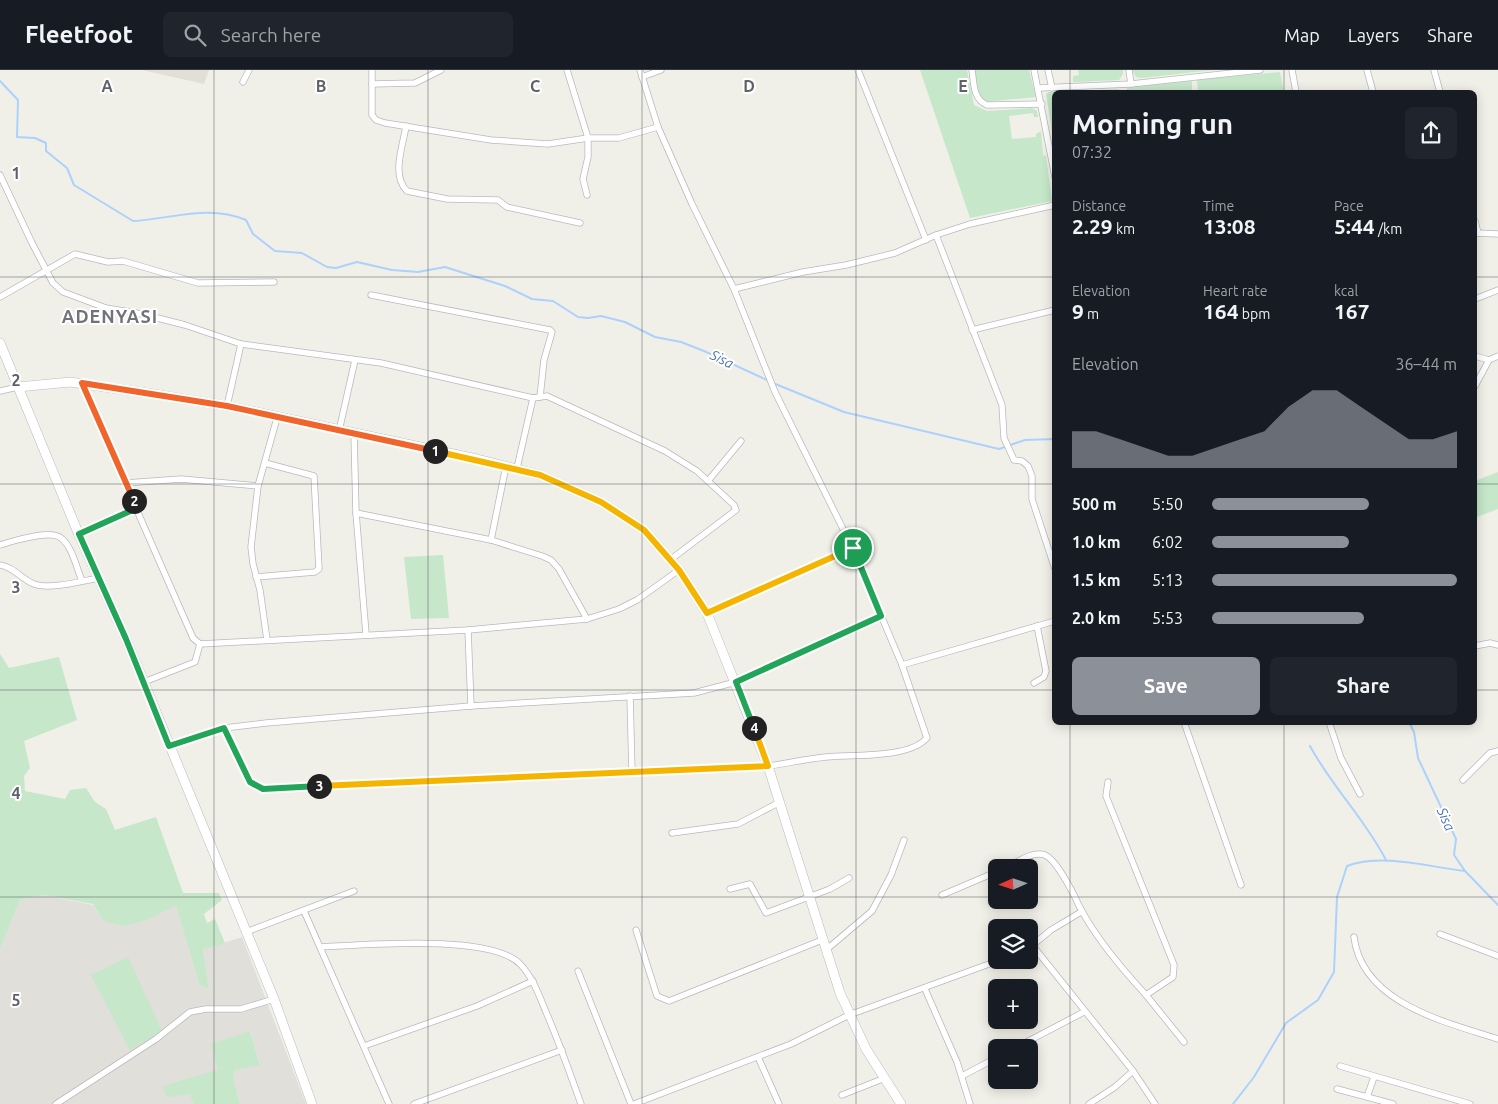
<!DOCTYPE html>
<meta charset="utf-8">
<style>
:root{--surface:#171b24;--page:#20242c;--text:#f1f3f6;--muted:#9ea1a6;--line:#363941;--accent:#8c9099}
body{margin:0;font-family:Ubuntu,sans-serif;background:var(--page);color:var(--text);height:100vh;display:flex;flex-direction:column;font-size:19px;white-space:nowrap}
*{box-sizing:border-box;margin:0}
p{font-size:16px;color:var(--muted)}
.icon{flex:none;width:28px;height:28px;fill:none;stroke:currentColor;stroke-width:2;stroke-linecap:round;stroke-linejoin:round}
.map{position:relative;flex:1;overflow:hidden}
.side{position:absolute;left:1052px;top:20px;width:425px;height:635px;display:flex;flex-direction:column;background:var(--surface);border-radius:8px;box-shadow:0 2px 12px #0003}
.side>*{flex:none}
.needle{width:32px;rotate:267deg}
.fabs{position:absolute;left:988px;top:789px;display:grid;gap:10px}
.fabs a{display:grid;place-items:center;width:50px;height:50px;border-radius:8px;background:var(--surface);box-shadow:0 2px 12px #0003;font-size:25px}
.pin{position:absolute;display:grid;place-items:center;width:42px;height:42px;color:#fff;margin:-21px;border:2px solid #fff;border-radius:50%;box-shadow:0 1px 5px #0007}
.km{position:absolute;width:25px;height:25px;margin:-12px;border-radius:50%;background:#222;color:#fff;font-size:14px;line-height:25px;text-align:center}
.round{display:grid;place-items:center;flex:none;width:52px;height:52px;border-radius:8px;background:var(--page)}
.headline{display:flex;align-items:center;justify-content:space-between;height:85px;padding:0 20px}
h1{font-size:28px;font-weight:600;line-height:38px}
.stats{display:grid;grid-template-columns:repeat(3,1fr);gap:8px;height:85px;padding:5px 20px}
.stats div{display:grid;align-content:center}
.stats b{font-size:21px;font-weight:600}
.stats small{font-size:14px;font-weight:400}
.stats p{font-size:14px}
.chart{height:140px;padding:10px 20px}
.chart p{display:flex;justify-content:space-between}
.chart svg{width:100%;height:90px;margin-top:5px;fill:var(--accent);opacity:.7}
.cta{display:flex;gap:10px;margin-top:auto;padding:10px 20px}
.cta a{flex:1;height:58px;border-radius:8px;background:var(--accent);color:#fff;font-size:20px;font-weight:600;line-height:58px;text-align:center}
.cta a+a{background:var(--page);color:var(--text)}
ul{padding:0 20px;list-style:none;font-size:16px}
li{display:grid;grid-template-columns:80px 60px 1fr;align-items:center;height:38px}
li i{height:12px;border-radius:6px;background:var(--accent)}
header{display:flex;align-items:center;gap:30px;box-sizing:border-box;height:70px;padding:0 25px;background:var(--surface);border-bottom:1px solid var(--line)}
header strong{font-size:24px}
nav{display:flex;gap:28px;margin-inline-start:auto;font-size:18px}
.search{width:350px;height:45px;background:var(--page);display:flex;align-items:center;gap:12px;box-sizing:border-box;padding:0 18px;border-radius:8px;color:var(--muted);font-size:19px}
.map>svg:first-child{display:block}
.industrial{fill:#e0dfda}
.education{fill:#e1dfd6}
.green{fill:#c6e7c9}
.lines{fill:none;stroke-linecap:round;stroke-linejoin:round}
.stream{stroke:#acd1fc;stroke-width:2}
.street-casing{stroke:#b8b9be;stroke-width:7}
.secondary-casing{stroke:#b9bbc1;stroke-width:10}
.street{stroke:#fff;stroke-width:5.5}
.secondary{stroke:#fff;stroke-width:9}
.split-1-casing{stroke:#fff;stroke-width:10}
.split-2-casing{stroke:#fff;stroke-width:10}
.split-3-casing{stroke:#fff;stroke-width:10}
.split-4-casing{stroke:#fff;stroke-width:10}
.split-5-casing{stroke:#fff;stroke-width:10}
.split-1{stroke:#f5b400;stroke-width:6}
.split-2{stroke:#f0652b;stroke-width:6}
.split-3{stroke:#22a559;stroke-width:6}
.split-4{stroke:#f5b400;stroke-width:6}
.split-5{stroke:#22a559;stroke-width:6}
.grid{fill:none;stroke:#5f6268;stroke-width:1;stroke-opacity:0.55}
.labels{text-anchor:middle;stroke-width:4;stroke-linejoin:round;paint-order:stroke}
.water-label{font-size:14px;font-style:italic;fill:#4b75b8;stroke:#fff}
.district-label{font-size:18px;font-weight:bold;letter-spacing:1px;fill:#70747a;stroke:#fff}
.grid-label{font-size:16px;text-anchor:middle;font-weight:bold;fill:#5f6268;stroke:#fff;stroke-width:4;stroke-linejoin:round;paint-order:stroke}
</style>
<header>
<strong>Fleetfoot</strong>
<div class="search"><svg class="icon" aria-label="search" viewBox="0 0 24 24"><circle cx="10" cy="10" r="6"/><path d="M15 15l6 6"/></svg>Search here</div>
<nav><a>Map</a><a>Layers</a><a>Share</a></nav>
</header>
<div class="map">
<svg width="1498" height="1034" viewBox="0 0 1498 1034">
<rect width="100%" height="100%" fill="#f1f0e8"/>
<polygon class="industrial" points="44,825 93,835 103,851 147,850 176,834 199,914 209,920 203,880 242,867 306,1034 240,1034 233,1007 235,1000 260,994 250,961 218,1001 203,1005 191,1024 194,1034 0,1034 0,879 20,830"/>
<polygon class="education" points="142,0 209,0 204,14"/>
<g class="green">
<polygon points="920,0 967,0 974,35 987,41 1032,38 1037,41 1038,47 1034,47 1033,43 1009,46 1012,69 1036,67 1036,64 1041,61 1043,85 1046,86 1052,131 970,148"/>
<polygon points="974,0 1029,0 1036,27 984,32 978,24"/>
<polygon points="1078,0 1123,0 1123,4 1119,10 1073,12 1073,6 1079,5"/>
<polygon points="1132,0 1214,0 1142,8 1136,7"/>
<polygon points="1280,2 1284,22 1198,22 1197,10"/>
<polygon points="1192,11 1192,22 1126,22 1127,18"/>
<polygon points="1119,19 1121,22 1055,22 1055,80 1046,24 1049,22"/>
<polygon points="1498,402 1498,439 1477,447 1475,411"/>
<polygon points="443,485 449,548 411,549 404,487"/>
<polygon points="0,584 9,598 59,587 77,650 24,671 30,698 24,706 25,721 65,729 70,720 86,718 95,732 106,739 115,760 156,747 183,823 219,823 222,830 204,844 207,853 215,849 225,873 203,880 209,920 199,914 176,835 147,850 123,856 103,851 93,834 44,825 20,830 0,879"/>
<polygon points="128,887 162,961 130,980 91,905"/>
<polygon points="250,961 260,995 235,1000 233,1007 240,1034 194,1034 190,1024 167,1027 163,1016 218,1000 211,974"/>
</g>
<g class="lines">
<g class="stream">
<path d="M0 11 18 30 17 67 35 68 46 73V81L67 98 74 115 133 151C172 149 208 134 246 150L253 164 275 181 302 183 327 197 336 198 357 192 392 200 418 202 445 197 505 216 532 229 553 231 578 247 588 248 601 246 625 252 655 267 681 272 704 281 769 311"/>
<polyline points="773,313 844,342 999,379 1005,377"/>
<polyline points="1010,375 1025,370 1055,369"/>
<polyline points="1409,652 1414,662 1418,688 1456,769 1454,785 1465,801 1498,835"/>
<path d="M1310 676C1332 717 1365 749 1386 790"/>
<path d="M1233 1034 1254 1007 1286 953 1318 930 1334 902 1337 827 1347 796C1383 783 1428 797 1465 801"/>
</g>
<g class="street-casing">
<g id="street">
<polyline points="372,0 372,45 376,50 385,53 491,70 548,74 588,68 619,68 658,57"/>
<polyline points="567,0 588,68 588,87 583,109 587,125"/>
<polyline points="858,0 926,170"/>
<path d="M972 0C974 14 973 29 987 35L1042 34"/>
<polyline points="1034,0 1055,107"/>
<polyline points="1048,0 1052,18"/>
<polyline points="1129,0 1131,14"/>
<polyline points="1292,0 1296,22"/>
<polyline points="1367,0 1373,22"/>
<polyline points="1434,0 1440,22"/>
<polyline points="642,7 661,0"/>
<polyline points="243,12 249,0"/>
<polyline points="372,14 415,13 441,0"/>
<polyline points="1039,18 1131,14 1260,0"/>
<path d="M406 56C403 76 391 105 407 121L447 129 498 130 507 137 580 153"/>
<polyline points="0,105 32,173 53,213 63,222 106,238 142,244 185,255 241,274 381,293 533,328 547,326 665,381 697,401 734,435 736,440 670,490"/>
<polyline points="1475,151 1478,163"/>
<polyline points="1475,163 1498,164"/>
<polyline points="936,165 1002,335 1004,368 1014,390 1022,391 1028,396 1032,406 1032,429 1055,499"/>
<polyline points="734,219 803,202 846,195 895,183 936,165 970,154 1055,135"/>
<polyline points="371,225 550,260 552,262 544,290 540,327"/>
<polyline points="0,227 75,184 108,192 123,191 198,213 274,212"/>
<polyline points="1475,229 1498,220"/>
<polyline points="972,260 1055,240"/>
<polyline points="1475,286 1489,290"/>
<polyline points="81,313 193,568 200,574 468,560 587,549 619,539 637,530 679,500"/>
<polyline points="1475,316 1489,290 1498,286"/>
<polyline points="0,321 18,317"/>
<polyline points="227,336 241,274"/>
<polyline points="339,361 355,290"/>
<polyline points="354,364 356,443 366,564"/>
<polyline points="517,398 533,328"/>
<polyline points="708,411 741,371"/>
<polyline points="126,413 181,409 258,416"/>
<polyline points="356,443 491,470 542,486 551,490 559,499 587,549"/>
<polyline points="79,465 137,438"/>
<polyline points="491,470 506,396"/>
<path d="M0 475C14 471 50 459 61 468 72 476 77 499 82 511"/>
<path d="M0 495C14 497 21 509 34 514 50 520 82 511 99 508"/>
<polyline points="256,507 315,502 319,499 314,406 265,393"/>
<polyline points="707,543 853,478"/>
<polyline points="468,560 471,636"/>
<polyline points="267,570 260,520 253,494 251,477 258,416 277,348"/>
<polyline points="1475,576 1490,573 1498,575"/>
<polyline points="902,595 1055,551"/>
<polyline points="144,612 195,592 200,574"/>
<polyline points="1034,613 1044,607 1046,601 1037,556"/>
<polyline points="630,626 632,702"/>
<polyline points="1184,652 1241,815"/>
<polyline points="1329,652 1341,688 1360,724"/>
<path d="M224 658 250 712 263 719 768 696C788 693 807 689 826 687 854 684 908 689 927 668L902 595 853 479 775 322 734 219 692 134 658 57 640 0"/>
<polyline points="169,676 224,658 266,653 471,636 694,623 736,612 881,546"/>
<polyline points="1463,710 1490,683 1498,681"/>
<polyline points="672,763 738,754 780,732"/>
<path d="M1006 798C1016 793 1033 780 1045 785 1056 790 1068 814 1074 825 1088 858 1122 899 1146 925L1173 907 1174 895 1106 726 1108 712"/>
<polyline points="730,819 750,814 766,843 830,819 849,808"/>
<polyline points="942,825 996,802"/>
<polyline points="304,841 389,1034"/>
<polyline points="636,860 657,926 669,931 822,870"/>
<polyline points="246,862 354,821"/>
<polyline points="1440,864 1498,886"/>
<path d="M1354 867C1362 933 1445 952 1498 969"/>
<polyline points="1033,876 1133,1001 1155,1034"/>
<path d="M321 877C363 875 493 863 521 895 533 908 539 925 546 942 559 972 570 1003 581 1034"/>
<polyline points="1029,878 1051,860 1081,842"/>
<polyline points="826,880 872,841 891,805 904,770"/>
<polyline points="578,901 631,1034"/>
<polyline points="925,919 957,992 970,1034"/>
<polyline points="1146,925 1184,972"/>
<polyline points="364,976 477,936 533,911"/>
<polyline points="1015,978 1084,942"/>
<polyline points="758,987 779,1034"/>
<polyline points="1340,996 1470,1034"/>
<polyline points="962,1006 996,988"/>
<polyline points="1337,1019 1393,1034"/>
<polyline points="842,1025 885,1008"/>
<polyline points="1367,1027 1374,1007"/>
<polyline points="56,1034 156,969 190,942 206,939 241,939 274,929"/>
<polyline points="414,1034 562,980"/>
<polyline points="634,1034 791,974 849,945 1000,890"/>
<polyline points="1089,1034 1115,1017 1133,1001"/>
</g>
</g>
<g class="secondary-casing">
<g id="secondary">
<polyline points="0,273 79,465 126,569 274,929 312,1034"/>
<polyline points="18,317 70,312 147,323 227,336 477,389 540,405 601,432 644,460 679,500 707,543 768,696 840,923 866,979 901,1034"/>
</g>
</g>
<use href="#street" class="street"/>
<use href="#secondary" class="secondary"/>
</g>
<g class="lines">
<g class="split-1-casing">
<polyline id="split-1" points="435,381 540,405 601,432 644,460 679,500 707,543 853,478"/>
</g>
<g class="split-2-casing">
<polyline id="split-2" points="134,431 82,313 227,336 435,381"/>
</g>
<g class="split-3-casing">
<polyline id="split-3" points="134,431 137,438 79,464 126,569 169,676 224,658 250,712 263,719 319,716"/>
</g>
<g class="split-4-casing">
<polyline id="split-4" points="319,716 768,696 754,658"/>
</g>
<g class="split-5-casing">
<polyline id="split-5" points="754,658 736,612 881,546 853,478"/>
</g>
<use href="#split-1" class="split-1"/>
<use href="#split-2" class="split-2"/>
<use href="#split-3" class="split-3"/>
<use href="#split-4" class="split-4"/>
<use href="#split-5" class="split-5"/>
</g>
<path class="grid" d="M214 0V1034M428 0V1034M642 0V1034M856 0V1034M1070 0V22M1284 0V22M0 207H1055M1475 207H1498M0 414H1055M1475 414H1498M0 620H1055M1475 620H1498M1070 652V1034M1284 652V1034M0 827H996M1029 827H1498"/>
<g class="labels">
<g class="water-label">
<text transform="translate(722 289) rotate(26)" y="5">Sisa</text>
<text transform="translate(1446 749) rotate(65)" y="5">Sisa</text>
</g>
<g class="district-label">
<text x="110" y="253">ADENYASI</text>
</g>
</g>
<g class="grid-label">
<text x="107" y="22">A</text>
<text x="321" y="22">B</text>
<text x="535" y="22">C</text>
<text x="749" y="22">D</text>
<text x="963" y="22">E</text>
<text x="16" y="109">1</text>
<text x="16" y="316">2</text>
<text x="16" y="523">3</text>
<text x="16" y="729">4</text>
<text x="16" y="936">5</text>
</g>
</svg>
<div class="fabs">
<a><svg class="needle" viewBox="-14 -14 28 28"><path d="M0-13l5 13h-10z" fill="#e53935"/><path d="M0 13l5-13h-10z" fill="#9ea1a6"/></svg></a>
<a><svg class="icon" aria-label="layers" viewBox="0 0 24 24"><path d="M12 4l9 5-9 5-9-5zM3 14l9 5 9-5"/></svg></a>
<a>+</a>
<a>−</a>
</div>
<div class="pin" style="left:853px;top:478px;background:#1e9e55"><svg class="icon" aria-label="arrive" viewBox="0 0 24 24"><path d="M6 21V4h12l-3 4 3 4H6"/></svg></div>
<b class="km" style="left:435px;top:381px">1</b>
<b class="km" style="left:134px;top:431px">2</b>
<b class="km" style="left:319px;top:716px">3</b>
<b class="km" style="left:754px;top:658px">4</b>
<section class="side">
<div class="headline"><div><h1>Morning run</h1><p>07:32</p></div><a class="round"><svg class="icon" aria-label="share" viewBox="0 0 24 24"><path d="M12 15V3M7 8l5-5 5 5M5 13v7h14v-7"/></svg></a></div>
<div class="stats">
<div><p>Distance</p><b>2.29<small> km</small></b></div>
<div><p>Time</p><b>13:08</b></div>
<div><p>Pace</p><b>5:44<small> /km</small></b></div>
</div>
<div class="stats">
<div><p>Elevation</p><b>9<small> m</small></b></div>
<div><p>Heart rate</p><b>164<small> bpm</small></b></div>
<div><p>kcal</p><b>167</b></div>
</div>
<div class="chart"><p><span>Elevation</span>36–44 m</p>
<svg viewBox="0 0 160 44" preserveAspectRatio="none"><path d="M0 44V26L10 26L20 30L30 34L40 38L50 38L60 34L70 30L80 26L90 14L100 6L110 6L120 14L130 22L140 30L150 30L160 26V44z"/></svg>
</div>
<ul>
<li><b>500 m</b>5:50<i style="width:64%"></i></li>
<li><b>1.0 km</b>6:02<i style="width:56%"></i></li>
<li><b>1.5 km</b>5:13<i style="width:100%"></i></li>
<li><b>2.0 km</b>5:53<i style="width:62%"></i></li>
</ul>
<div class="cta"><a>Save</a><a>Share</a></div>
</section>
</div>
